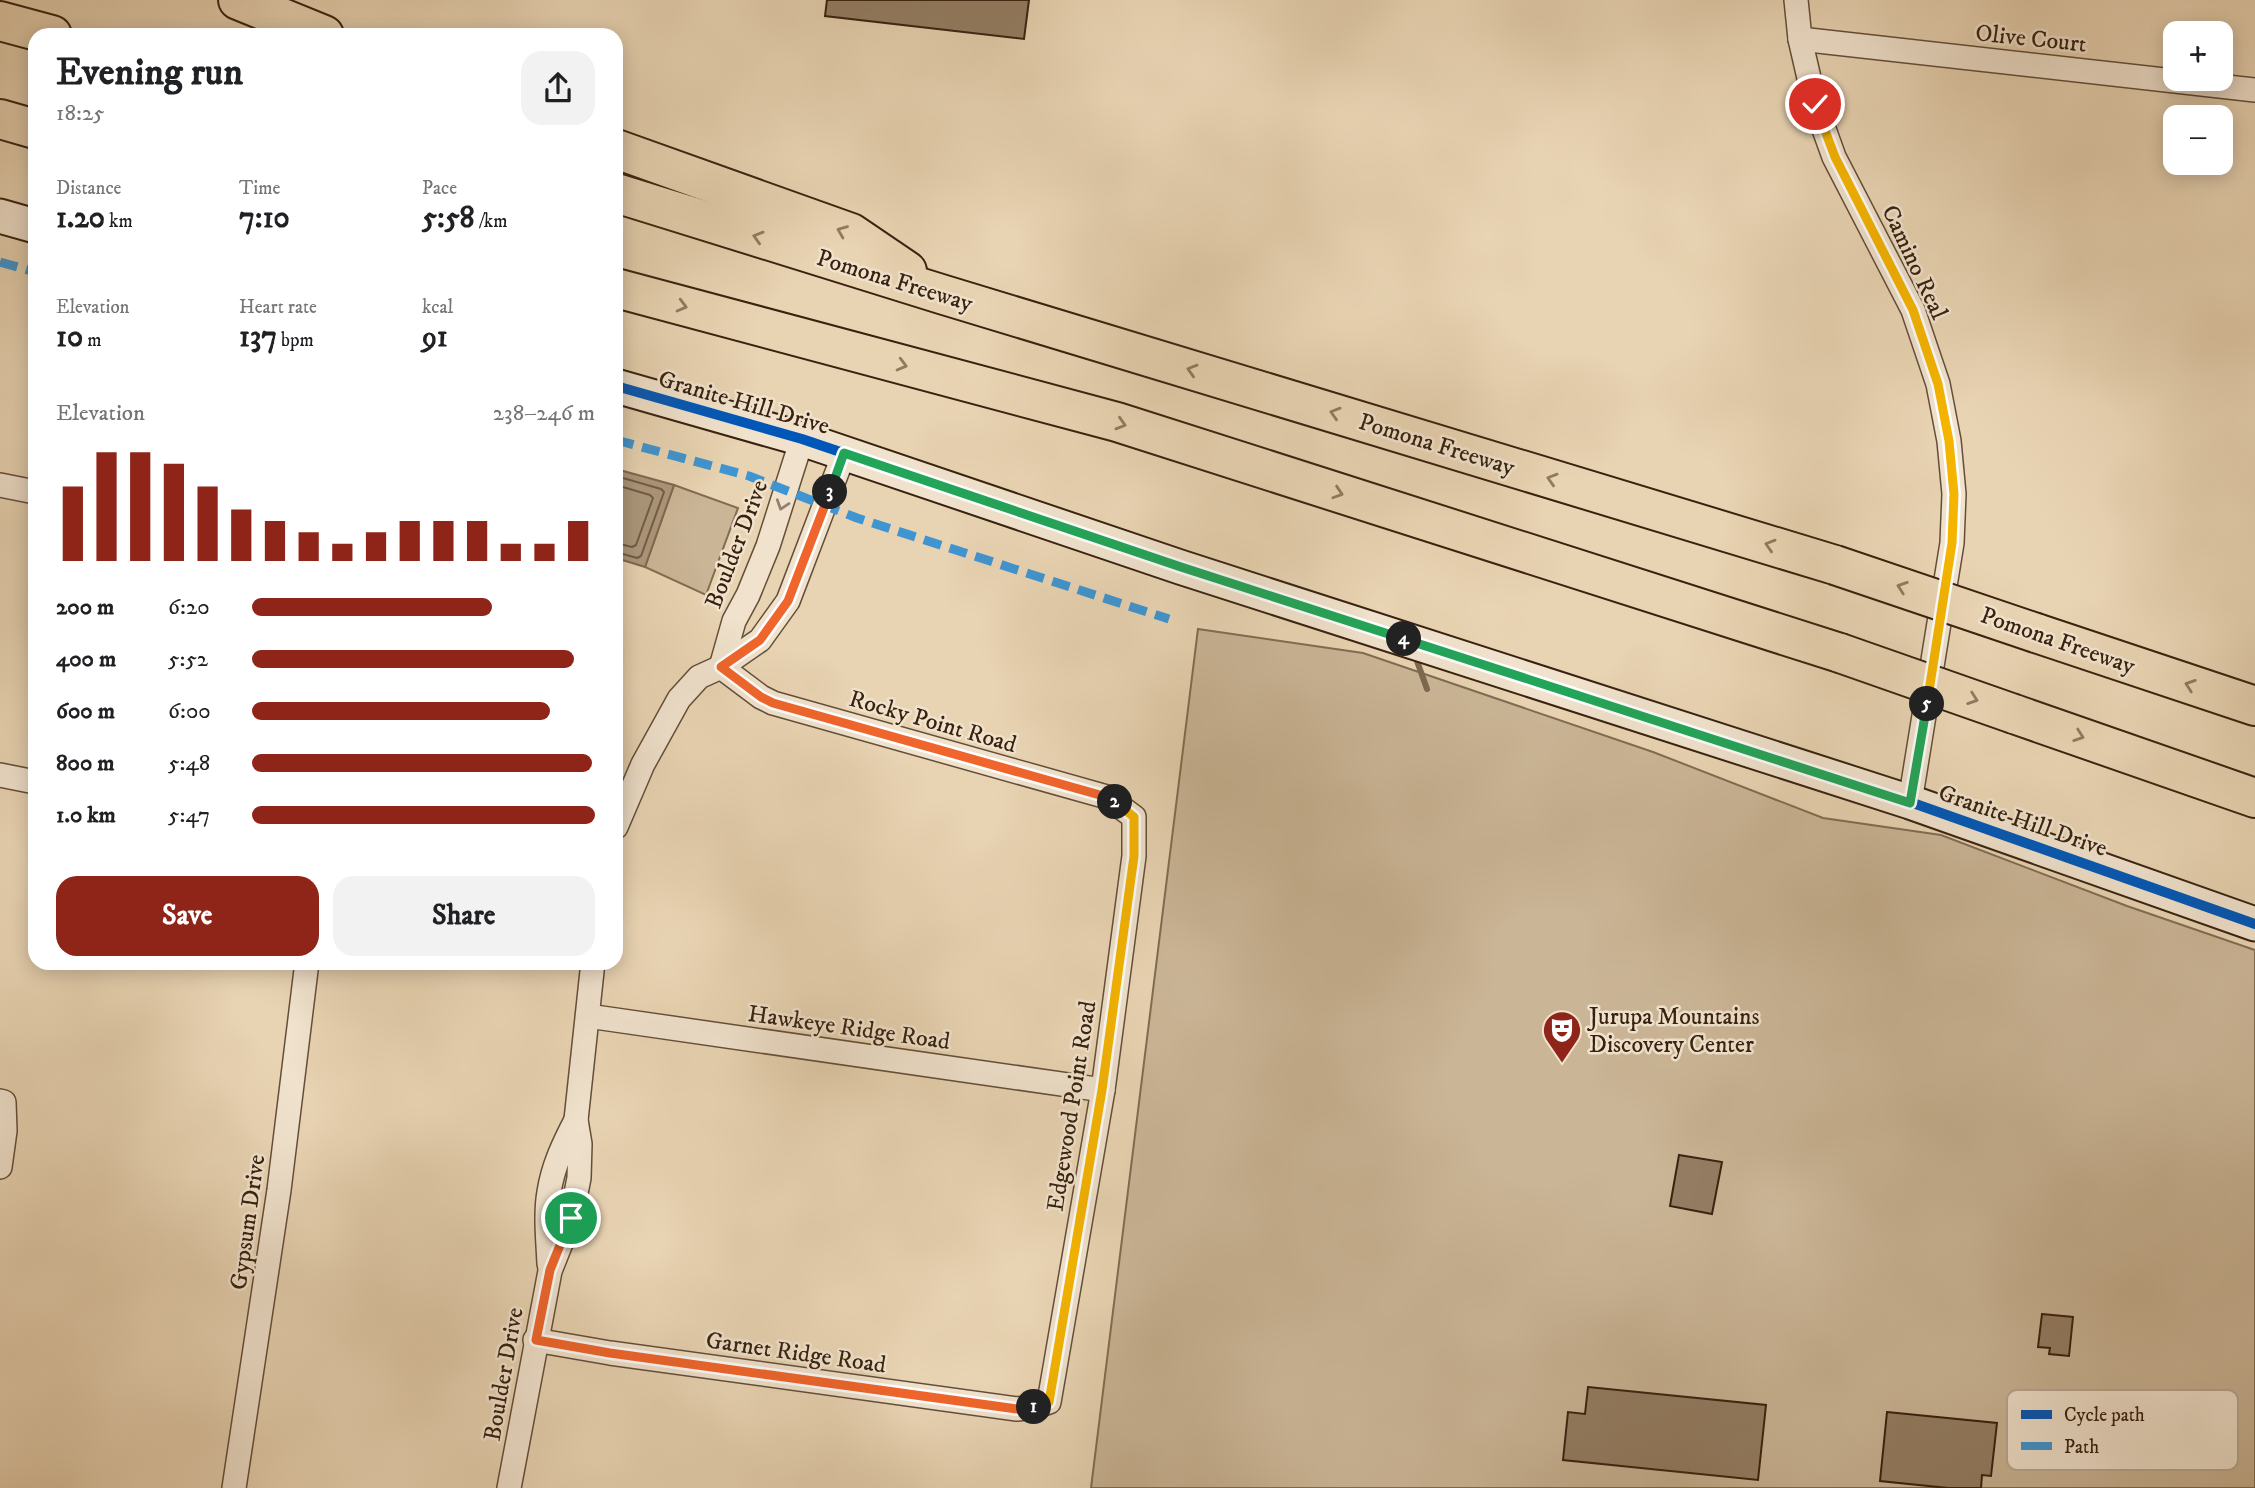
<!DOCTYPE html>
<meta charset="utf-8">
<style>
:root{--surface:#fff;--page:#f2f2f2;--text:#202124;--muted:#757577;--accent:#8f2418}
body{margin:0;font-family:"IM FELL DW Pica",serif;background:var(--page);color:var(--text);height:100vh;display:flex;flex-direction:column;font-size:26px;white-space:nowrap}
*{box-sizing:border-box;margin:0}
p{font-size:23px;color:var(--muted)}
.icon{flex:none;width:38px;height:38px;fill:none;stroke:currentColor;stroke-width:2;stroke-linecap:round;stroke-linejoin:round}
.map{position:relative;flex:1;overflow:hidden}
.sheet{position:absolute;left:28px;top:28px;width:595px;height:942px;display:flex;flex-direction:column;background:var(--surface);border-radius:21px;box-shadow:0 4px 18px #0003}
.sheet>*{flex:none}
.fabs{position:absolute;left:2163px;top:21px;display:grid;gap:14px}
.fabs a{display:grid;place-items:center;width:70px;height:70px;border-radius:14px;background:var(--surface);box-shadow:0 4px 18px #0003;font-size:35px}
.pin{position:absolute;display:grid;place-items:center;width:60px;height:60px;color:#fff;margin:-30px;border:4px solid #fff;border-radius:50%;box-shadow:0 2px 7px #0007}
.km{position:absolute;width:35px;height:35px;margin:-18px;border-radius:50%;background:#222;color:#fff;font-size:19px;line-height:35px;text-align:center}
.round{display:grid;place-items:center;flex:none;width:74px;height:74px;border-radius:21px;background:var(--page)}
.head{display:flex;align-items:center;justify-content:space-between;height:119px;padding:0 28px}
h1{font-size:38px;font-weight:800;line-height:52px}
.figures{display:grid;grid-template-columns:repeat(3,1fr);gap:10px;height:119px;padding:7px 28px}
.figures div{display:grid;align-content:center}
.figures b{font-size:30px;font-weight:800}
.figures small{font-size:19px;font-weight:400}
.figures p{font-size:19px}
.chart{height:196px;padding:14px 28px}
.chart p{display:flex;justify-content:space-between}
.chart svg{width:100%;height:126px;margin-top:7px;stroke:var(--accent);stroke-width:6}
.primary-button{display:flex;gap:14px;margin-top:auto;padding:14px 28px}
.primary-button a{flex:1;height:80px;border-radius:21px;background:var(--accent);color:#fff;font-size:28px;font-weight:800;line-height:80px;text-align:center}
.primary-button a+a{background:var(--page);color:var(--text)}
ul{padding:0 28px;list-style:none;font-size:23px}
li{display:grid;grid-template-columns:112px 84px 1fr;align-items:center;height:52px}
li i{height:18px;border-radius:9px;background:var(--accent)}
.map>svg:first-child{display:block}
.green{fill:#cab596;stroke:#816c52;stroke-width:2}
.water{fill:#ac977b;stroke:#7e6850;stroke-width:2}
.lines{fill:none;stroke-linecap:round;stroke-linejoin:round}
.shore{stroke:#725c45;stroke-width:2}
.stream{stroke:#7e6850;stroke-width:6}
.building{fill:#947e64;stroke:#38220f;stroke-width:2}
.street-casing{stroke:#644e38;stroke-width:26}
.secondary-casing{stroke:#38220f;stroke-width:37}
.highway-casing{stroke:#38220f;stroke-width:42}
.street{stroke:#f0e2cd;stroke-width:23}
.secondary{stroke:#f0e2cd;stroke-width:33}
.highway{stroke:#e8d3b2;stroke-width:38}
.highway-bridge-casing{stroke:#38220f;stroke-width:42;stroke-linecap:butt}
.highway-bridge{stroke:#e8d3b2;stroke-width:38}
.quiet{stroke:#3e95d2;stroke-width:9;stroke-dasharray:18 9;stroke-linecap:butt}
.cycleway-casing{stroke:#f0e2cd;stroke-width:15}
.cycleway{stroke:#0057b8;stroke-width:10}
.oneway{stroke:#907a60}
.oneway2{stroke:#94826e}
.split-1-casing{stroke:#fff;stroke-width:14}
.split-2-casing{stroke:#fff;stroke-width:14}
.split-3-casing{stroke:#fff;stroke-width:14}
.split-4-casing{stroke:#fff;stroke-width:14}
.split-5-casing{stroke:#fff;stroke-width:14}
.split-6-casing{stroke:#fff;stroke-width:14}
.split-1{stroke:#f0652b;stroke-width:9}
.split-2{stroke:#f5b400;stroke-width:9}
.split-3{stroke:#f0652b;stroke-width:9}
.split-4{stroke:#22a559;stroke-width:9}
.split-5{stroke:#22a559;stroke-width:9}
.split-6{stroke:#f5b400;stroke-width:9}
.labels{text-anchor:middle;stroke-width:5;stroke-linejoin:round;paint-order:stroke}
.street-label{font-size:24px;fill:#38220f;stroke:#f0e2cd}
.poi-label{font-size:24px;fill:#38220f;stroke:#f0e2cd;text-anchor:start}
.key{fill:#f0e2cd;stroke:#b9a894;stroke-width:2}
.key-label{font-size:19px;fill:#38220f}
</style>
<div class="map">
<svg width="2255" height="1488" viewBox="0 0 2255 1488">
<rect width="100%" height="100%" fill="#e8d3b2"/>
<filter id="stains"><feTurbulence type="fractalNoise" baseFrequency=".00286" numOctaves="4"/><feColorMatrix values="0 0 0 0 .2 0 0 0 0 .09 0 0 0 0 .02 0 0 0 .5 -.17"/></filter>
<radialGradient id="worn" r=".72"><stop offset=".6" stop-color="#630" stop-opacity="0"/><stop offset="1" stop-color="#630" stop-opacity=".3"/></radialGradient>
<g class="green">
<polygon points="674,485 738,508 706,595 645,567"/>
<polygon points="1198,629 1363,653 1653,752 1823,818 1941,835 2127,906 2255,950 2255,1488 1091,1488"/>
</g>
<polygon class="water" points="616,469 674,485 645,567 616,558"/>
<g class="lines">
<g class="shore">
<polyline points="616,476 661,489 664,492 641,556 637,558 616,552"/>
<polyline points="616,485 650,495 653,498 636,545 632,547 616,543"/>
</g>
<polyline class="stream" points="1417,661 1427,689"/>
</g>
<g class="building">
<polygon points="827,0 1029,0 1024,39 825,16"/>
<polygon points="1679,1155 1722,1162 1712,1214 1670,1206"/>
<polygon points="2042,1314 2073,1317 2069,1356 2049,1354 2050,1348 2038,1347"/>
<polygon points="1588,1387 1766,1405 1758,1480 1563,1460 1568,1412 1585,1414"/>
<polygon points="1887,1412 1997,1423 1991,1476 1982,1475 1981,1488 1948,1488 1880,1481"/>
</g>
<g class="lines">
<g class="street-casing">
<g id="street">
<polyline points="1796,0 1800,39 1815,104 1834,157 1913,310 1938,384 1949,441 1954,494 1952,543 1910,802"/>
<polyline points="1800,39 2255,90"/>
<polyline points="0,485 35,492"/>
<polyline points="721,667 734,621 748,595 768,546 802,439"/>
<polyline points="0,775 35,782"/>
<polyline points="616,827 643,764 679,699 699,677 721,667 760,640 788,601 844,454"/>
<polyline points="588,1016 1103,1090"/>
<polyline points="0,1101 4,1102 5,1131 0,1167"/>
<path d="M549 1264C548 1240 545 1215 549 1192 553 1166 564 1143 576 1120"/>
<polyline points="535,1340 610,1353 1017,1409 1035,1407 1049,1402 1103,1090 1134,856 1134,817 1107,797 773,703 761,697 721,667"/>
<polyline points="234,1488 279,1190 307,962"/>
<polyline points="509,1488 550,1271 571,1218 579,1178 580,1144 576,1120 593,962"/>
</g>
</g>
<g class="secondary-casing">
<g id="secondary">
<polyline points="0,216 35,226"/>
<polyline points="616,386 802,439 1180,567 1910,802 2255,924"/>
</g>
</g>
<g class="highway-casing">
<g id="highway">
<polyline points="238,0 324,35"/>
<polyline points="0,21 52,35"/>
<polyline points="0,119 35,129"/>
<polyline points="616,149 851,233 907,271"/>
<polyline points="616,193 941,294 1835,565"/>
<polyline points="616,288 1117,422 1840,653"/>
<polyline points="2036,633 2255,706"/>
<polyline points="2014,714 2255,798"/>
</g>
</g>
<use href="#street" class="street"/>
<use href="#secondary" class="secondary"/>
<use href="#highway" class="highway"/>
<g class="highway-bridge-casing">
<g id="highway-bridge">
<polyline points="1835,565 2036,633"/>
<polyline points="1840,653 2014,714"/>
</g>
</g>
<use href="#highway-bridge" class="highway-bridge"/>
<g class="quiet">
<polyline points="0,262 35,272"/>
<polyline points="616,440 749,476 857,518 1169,619"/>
</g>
<g class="cycleway-casing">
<g id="cycleway">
<polyline points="616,386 802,439 1180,567 1910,802 2255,924"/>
<polyline points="535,1340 610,1353 1017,1409 1035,1407 1049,1402 1103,1090 1134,856 1134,817 1107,797 773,703 761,697 721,667"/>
</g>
</g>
<use href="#cycleway" class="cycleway"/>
</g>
<defs><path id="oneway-chevron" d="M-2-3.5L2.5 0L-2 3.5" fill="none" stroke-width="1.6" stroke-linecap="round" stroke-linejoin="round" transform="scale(1.75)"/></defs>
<g class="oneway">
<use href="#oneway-chevron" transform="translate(842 231) rotate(-158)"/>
<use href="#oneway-chevron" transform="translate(758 237) rotate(-163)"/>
<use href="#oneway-chevron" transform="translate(682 306) rotate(15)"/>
<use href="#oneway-chevron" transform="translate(902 365) rotate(15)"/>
<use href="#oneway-chevron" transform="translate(1192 370) rotate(-163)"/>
<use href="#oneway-chevron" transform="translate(1335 413) rotate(-163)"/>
<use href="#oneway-chevron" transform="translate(1121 424) rotate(17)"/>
<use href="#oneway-chevron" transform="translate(1552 479) rotate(-163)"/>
<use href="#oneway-chevron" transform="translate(1338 493) rotate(18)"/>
<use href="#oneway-chevron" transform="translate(1770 545) rotate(-163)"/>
<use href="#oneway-chevron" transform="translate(1902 587) rotate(-161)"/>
<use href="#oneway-chevron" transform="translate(2190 685) rotate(-161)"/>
<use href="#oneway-chevron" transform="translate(1973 699) rotate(19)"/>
<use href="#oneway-chevron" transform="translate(2079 736) rotate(19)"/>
</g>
<use class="oneway2" href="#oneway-chevron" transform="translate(782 505) rotate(108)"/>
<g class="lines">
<g class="split-1-casing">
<polyline id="split-1" points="571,1218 550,1270 536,1340 610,1353 1017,1409 1034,1407"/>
</g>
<g class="split-2-casing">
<polyline id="split-2" points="1034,1407 1049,1402 1102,1090 1134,856 1134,817 1115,802"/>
</g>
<g class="split-3-casing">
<polyline id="split-3" points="830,492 788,601 760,640 721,667 761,697 773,703 1107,797 1115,802"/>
</g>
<g class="split-4-casing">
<polyline id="split-4" points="830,492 844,453 1181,567 1404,639"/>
</g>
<g class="split-5-casing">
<polyline id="split-5" points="1404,639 1910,803 1927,704"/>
</g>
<g class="split-6-casing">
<polyline id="split-6" points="1815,104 1835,157 1913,310 1938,384 1949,441 1954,494 1952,543 1927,704"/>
</g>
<use href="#split-1" class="split-1"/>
<use href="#split-2" class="split-2"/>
<use href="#split-3" class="split-3"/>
<use href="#split-4" class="split-4"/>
<use href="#split-5" class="split-5"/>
<use href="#split-6" class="split-6"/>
</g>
<defs>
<g id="theatre-pin" transform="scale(2.0125)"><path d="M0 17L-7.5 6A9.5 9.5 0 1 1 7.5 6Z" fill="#8f2418" stroke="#f0e2cd"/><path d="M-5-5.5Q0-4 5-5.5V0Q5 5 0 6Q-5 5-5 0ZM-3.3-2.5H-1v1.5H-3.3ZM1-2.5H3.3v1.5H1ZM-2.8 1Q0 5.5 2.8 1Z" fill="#fff"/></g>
</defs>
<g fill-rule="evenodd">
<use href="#theatre-pin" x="1562" y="1030"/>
</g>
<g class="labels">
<g class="street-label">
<text transform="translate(2031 38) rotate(6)" y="8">Olive Court</text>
<text transform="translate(1915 262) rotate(65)" y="8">Camino Real</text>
<text transform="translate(895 280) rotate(17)" y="8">Pomona Freeway</text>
<text transform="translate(744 402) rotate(16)" y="8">Granite Hill Drive</text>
<text transform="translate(1437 444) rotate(17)" y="8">Pomona Freeway</text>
<text transform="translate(736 544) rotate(-69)" y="8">Boulder Drive</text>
<text transform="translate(2058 640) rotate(19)" y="8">Pomona Freeway</text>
<text transform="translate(933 721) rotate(16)" y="8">Rocky Point Road</text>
<text transform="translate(2023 820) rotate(19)" y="8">Granite Hill Drive</text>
<text transform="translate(849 1027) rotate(8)" y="8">Hawkeye Ridge Road</text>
<text transform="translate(1071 1106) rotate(-81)" y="8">Edgewood Point Road</text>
<text transform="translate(247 1222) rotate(-82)" y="8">Gypsum Drive</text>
<text transform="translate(796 1352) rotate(8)" y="8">Garnet Ridge Road</text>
<text transform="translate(503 1374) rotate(-80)" y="8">Boulder Drive</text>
</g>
<g class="poi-label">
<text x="1589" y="1024">Jurupa Mountains<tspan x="1589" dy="28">Discovery Center</tspan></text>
</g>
</g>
<rect x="2007" y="1390" width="231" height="80" rx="10" class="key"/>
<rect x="2021" y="1410" width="31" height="9" fill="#0057b8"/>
<rect x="2021" y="1442" width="31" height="8" fill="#3e95d2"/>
<g class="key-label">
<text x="2064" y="1421">Cycle path</text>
<text x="2064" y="1453">Path</text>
</g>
<rect width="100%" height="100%" filter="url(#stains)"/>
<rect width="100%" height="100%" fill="url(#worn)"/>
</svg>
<div class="fabs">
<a>+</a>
<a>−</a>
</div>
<div class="pin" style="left:571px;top:1218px;background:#1e9e55"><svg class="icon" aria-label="arrive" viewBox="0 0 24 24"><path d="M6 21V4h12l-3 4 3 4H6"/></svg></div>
<div class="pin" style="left:1815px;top:104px;background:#d93025"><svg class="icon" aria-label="check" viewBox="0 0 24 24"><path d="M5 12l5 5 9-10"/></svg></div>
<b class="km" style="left:1034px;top:1407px">1</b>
<b class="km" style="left:1115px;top:802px">2</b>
<b class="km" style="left:830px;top:492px">3</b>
<b class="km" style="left:1404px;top:639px">4</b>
<b class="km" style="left:1927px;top:704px">5</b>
<section class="sheet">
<div class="head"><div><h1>Evening run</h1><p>18:25</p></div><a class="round"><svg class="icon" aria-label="share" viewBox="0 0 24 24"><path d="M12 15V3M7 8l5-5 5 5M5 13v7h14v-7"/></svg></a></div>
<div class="figures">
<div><p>Distance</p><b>1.20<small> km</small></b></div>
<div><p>Time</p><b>7:10</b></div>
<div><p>Pace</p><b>5:58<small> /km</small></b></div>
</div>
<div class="figures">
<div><p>Elevation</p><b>10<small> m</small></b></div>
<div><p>Heart rate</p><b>137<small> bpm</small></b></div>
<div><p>kcal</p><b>91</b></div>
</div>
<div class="chart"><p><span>Elevation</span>238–246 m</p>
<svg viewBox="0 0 160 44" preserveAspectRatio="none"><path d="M5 44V18M15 44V6M25 44V6M35 44V10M45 44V18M55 44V26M65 44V30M75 44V34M85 44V38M95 44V34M105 44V30M115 44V30M125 44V30M135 44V38M145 44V38M155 44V30"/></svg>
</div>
<ul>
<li><b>200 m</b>6:20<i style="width:70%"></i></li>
<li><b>400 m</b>5:52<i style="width:94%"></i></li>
<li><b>600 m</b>6:00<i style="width:87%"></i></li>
<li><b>800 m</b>5:48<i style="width:99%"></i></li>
<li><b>1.0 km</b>5:47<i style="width:100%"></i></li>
</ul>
<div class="primary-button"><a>Save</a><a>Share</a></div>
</section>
</div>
